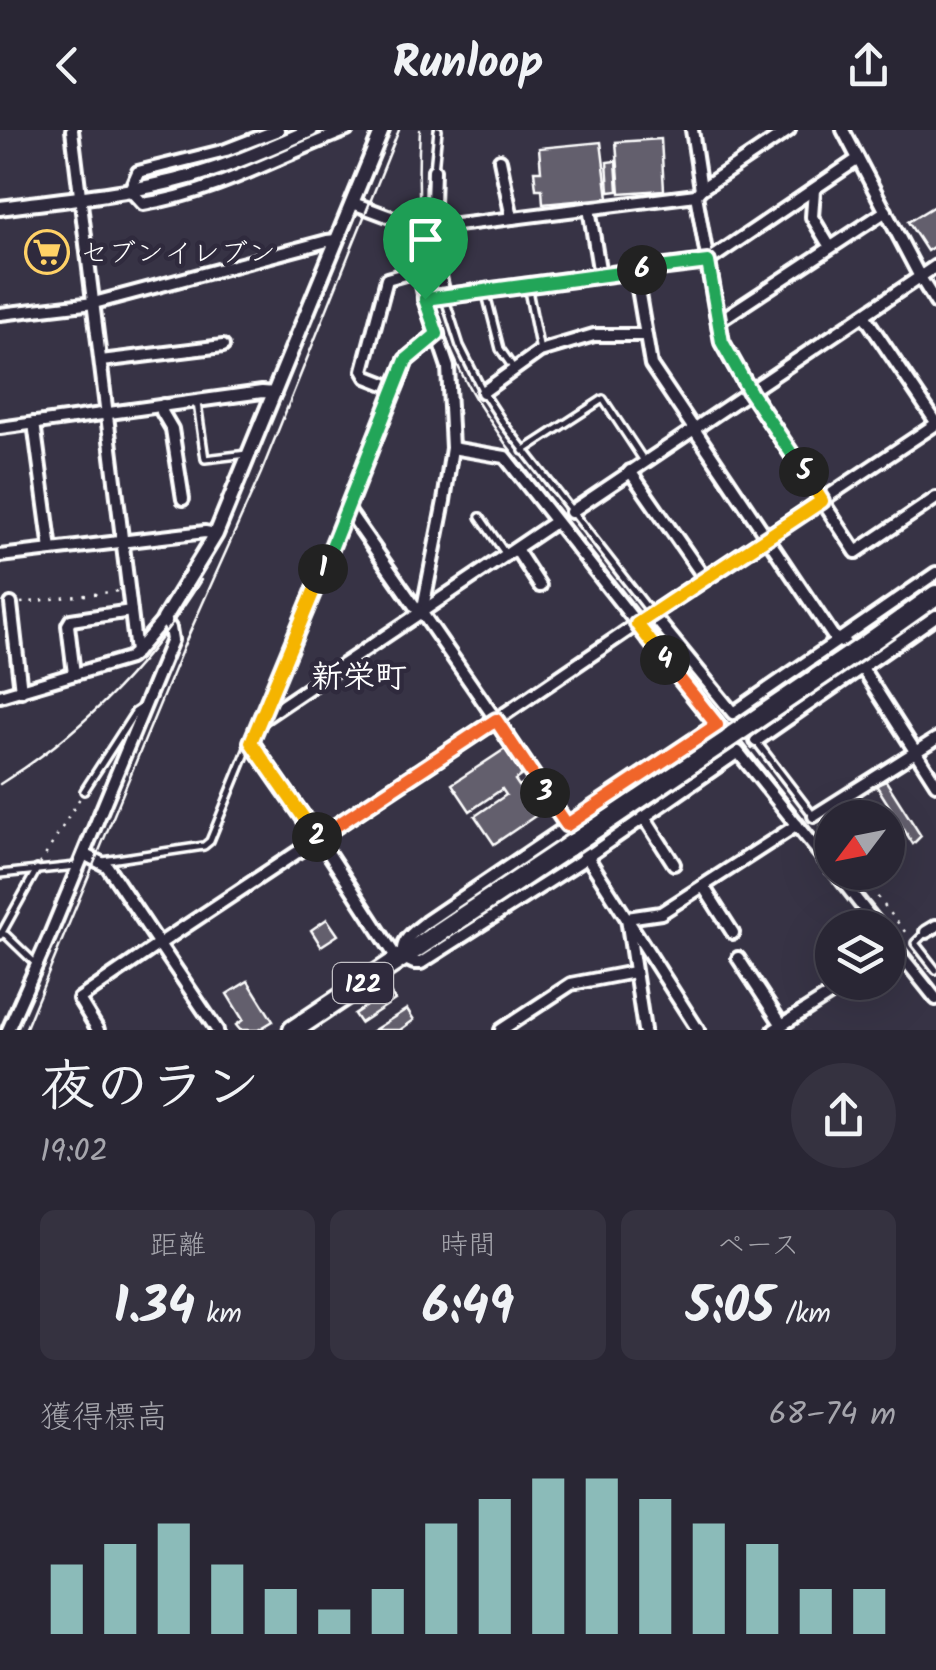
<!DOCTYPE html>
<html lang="ja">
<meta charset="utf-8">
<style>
:root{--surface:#292634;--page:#353240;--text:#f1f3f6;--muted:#a5a5ac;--line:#45434f;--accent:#8bbbb9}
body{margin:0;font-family:Kalam,"Klee One",sans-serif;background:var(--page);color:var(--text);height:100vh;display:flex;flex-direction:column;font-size:38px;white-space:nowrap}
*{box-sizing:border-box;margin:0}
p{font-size:32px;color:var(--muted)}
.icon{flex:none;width:55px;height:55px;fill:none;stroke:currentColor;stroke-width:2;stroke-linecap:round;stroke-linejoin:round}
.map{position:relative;height:900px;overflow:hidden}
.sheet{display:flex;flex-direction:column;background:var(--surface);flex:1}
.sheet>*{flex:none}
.needle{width:65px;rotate:238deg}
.buttons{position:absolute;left:815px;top:670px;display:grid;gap:20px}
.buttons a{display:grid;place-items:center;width:90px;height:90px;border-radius:50%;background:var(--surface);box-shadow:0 10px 40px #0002,0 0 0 2px var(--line);font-size:50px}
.pin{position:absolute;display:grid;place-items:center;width:85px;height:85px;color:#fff;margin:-102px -42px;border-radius:50% 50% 50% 0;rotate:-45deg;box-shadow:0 0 10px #0007}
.pin .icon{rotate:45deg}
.km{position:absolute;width:50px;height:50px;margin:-25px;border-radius:50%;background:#222;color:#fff;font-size:28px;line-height:50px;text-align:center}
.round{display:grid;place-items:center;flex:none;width:105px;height:105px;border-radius:52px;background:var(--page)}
.summary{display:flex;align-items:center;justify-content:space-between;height:170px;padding:0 40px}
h1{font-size:55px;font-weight:700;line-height:75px}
.metrics{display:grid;grid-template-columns:repeat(3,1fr);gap:15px;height:170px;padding:10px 40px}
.metrics div{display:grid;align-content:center;border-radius:15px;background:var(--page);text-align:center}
.metrics b{font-size:50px;font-weight:700}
.metrics small{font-size:28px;font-weight:400}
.metrics p{font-size:28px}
.chart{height:280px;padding:20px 40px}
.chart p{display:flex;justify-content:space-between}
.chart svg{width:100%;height:180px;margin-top:10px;stroke:var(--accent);stroke-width:6}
header{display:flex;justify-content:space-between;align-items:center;height:130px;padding:0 40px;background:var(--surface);font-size:45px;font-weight:700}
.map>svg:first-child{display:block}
.building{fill:#635f6d;stroke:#fff;stroke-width:2.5}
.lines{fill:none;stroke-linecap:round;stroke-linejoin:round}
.service-casing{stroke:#fff;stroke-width:12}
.minor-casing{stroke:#fff;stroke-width:18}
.tertiary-casing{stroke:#fff;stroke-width:20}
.trunk-casing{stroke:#fff;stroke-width:25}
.path{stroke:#fff;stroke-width:2.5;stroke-dasharray:2.5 8;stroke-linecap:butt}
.service{stroke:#2f2a3d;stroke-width:5}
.minor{stroke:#2f2a3d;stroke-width:10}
.tertiary{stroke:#2f2a3d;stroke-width:12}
.trunk{stroke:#2f2a3d;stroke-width:18}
.rail{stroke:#fff;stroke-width:2.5}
.trunk-bridge-casing{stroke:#fff;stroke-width:25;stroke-linecap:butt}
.trunk-bridge{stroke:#2f2a3d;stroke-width:18}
.split-1-casing{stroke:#fff;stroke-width:20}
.split-2-casing{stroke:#fff;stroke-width:20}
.split-3-casing{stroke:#fff;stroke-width:20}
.split-4-casing{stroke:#fff;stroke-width:20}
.split-5-casing{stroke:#fff;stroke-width:20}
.split-6-casing{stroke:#fff;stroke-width:20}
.split-7-casing{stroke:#fff;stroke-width:20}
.split-1{stroke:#22a559;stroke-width:12}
.split-2{stroke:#f5b400;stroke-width:12}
.split-3{stroke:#f0652b;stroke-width:12}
.split-4{stroke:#f0652b;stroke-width:12}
.split-5{stroke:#f5b400;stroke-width:12}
.split-6{stroke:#22a559;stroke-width:12}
.split-7{stroke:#22a559;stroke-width:12}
.labels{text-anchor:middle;stroke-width:9;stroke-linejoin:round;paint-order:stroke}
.shield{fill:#2f2a3d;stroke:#c1bfc5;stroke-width:2.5}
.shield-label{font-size:25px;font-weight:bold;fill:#fff}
.poi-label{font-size:28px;fill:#fff;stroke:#2f2a3d;text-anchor:start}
.quarter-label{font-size:32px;font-weight:bold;fill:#fff;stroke:#2f2a3d}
</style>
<header><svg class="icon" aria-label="back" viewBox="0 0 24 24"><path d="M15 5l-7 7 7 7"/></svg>Runloop<svg class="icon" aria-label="share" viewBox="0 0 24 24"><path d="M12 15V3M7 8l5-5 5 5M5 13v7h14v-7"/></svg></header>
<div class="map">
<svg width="936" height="900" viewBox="0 0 936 900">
<rect width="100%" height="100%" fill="#373345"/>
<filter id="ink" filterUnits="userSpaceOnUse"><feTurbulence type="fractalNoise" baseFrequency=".01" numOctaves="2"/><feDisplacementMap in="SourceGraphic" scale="20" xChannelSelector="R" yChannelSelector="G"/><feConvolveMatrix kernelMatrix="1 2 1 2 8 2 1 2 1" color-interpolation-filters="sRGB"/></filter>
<g filter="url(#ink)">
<g class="building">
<polygon points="661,9 664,60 620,63 616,12"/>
<polygon points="601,12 608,68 543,74 542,59 536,59 534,41 541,41 539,18"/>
<polygon points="616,31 618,61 609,62 607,32"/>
<polygon points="936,75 936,115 927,121 908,92"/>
<polygon points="62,114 64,129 29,132 28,116"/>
<polygon points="505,619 522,645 515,650 519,656 528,650 547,678 494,714 475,686 506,665 502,659 470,681 452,654"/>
<polygon points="886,651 921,706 913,714 876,655"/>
<polygon points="327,789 338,805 321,816 311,800"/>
<polygon points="248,851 273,891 258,900 240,900 236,895 243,890 227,864"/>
<polygon points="389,861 395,870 360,893 354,884"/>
<polygon points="407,879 414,890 400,900 374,900"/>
</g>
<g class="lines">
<g class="service-casing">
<g id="service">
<polyline points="434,40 438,0"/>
<polyline points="527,155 540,221"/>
<polyline points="486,164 500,219 514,239"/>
<polyline points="444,166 460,216 483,262 504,294 652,484 639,492"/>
<polyline points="197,273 205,329 247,324"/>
<polyline points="523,321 603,269 644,331"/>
<polyline points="480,387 507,426"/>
<polyline points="756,611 812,684"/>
<polyline points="84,661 135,582 141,578"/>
<polyline points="103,731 204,716 210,711 395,258"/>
<polyline points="0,744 76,736"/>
<polyline points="926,802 915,813 936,840"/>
<polyline points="0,803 6,805 35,833"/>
<polyline points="0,806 37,739"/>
</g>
</g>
<g class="minor-casing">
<g id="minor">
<path d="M278 0 226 20 138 42 130 60 143 74C216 63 279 26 347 0"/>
<polyline points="692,0 701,59"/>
<polyline points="789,0 701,59 696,65 722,212 750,262 856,422 936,368"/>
<polyline points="843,0 920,147 936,173"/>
<polyline points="500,30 512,88"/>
<polyline points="434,40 432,110 444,165"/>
<polyline points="814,60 812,87 830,117"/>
<polyline points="353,73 401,91 410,99 425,169 448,237 452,318 444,371 422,483 496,590 637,494"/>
<polyline points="589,78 600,145"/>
<polyline points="433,98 696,65"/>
<polyline points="419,140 387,149 363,240 367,247 395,258 406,230 437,204"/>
<polyline points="635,141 651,235 833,506 848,516 936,654"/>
<polyline points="425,169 708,131 858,29"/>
<polyline points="0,184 94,173 327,111 336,110"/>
<polyline points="864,185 936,292"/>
<polyline points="719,191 886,81"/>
<polyline points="101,231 223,216"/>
<polyline points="483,262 540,221 594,205 645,205"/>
<polyline points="163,275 162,282 172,299 183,369"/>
<polyline points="34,293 51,420"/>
<polyline points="936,294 652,484 733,583 936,443"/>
<polyline points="0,298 262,262 275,263"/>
<path d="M452 318 505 327 717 595 426 792C413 803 400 809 403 828L414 833H421L587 727 738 622 832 739"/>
<polyline points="630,341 705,449"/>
<polyline points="347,379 416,478 422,483"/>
<polyline points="571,382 936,136"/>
<polyline points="516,419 540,456"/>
<polyline points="0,426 205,402 216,404"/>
<polyline points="11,474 21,561"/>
<polyline points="74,544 68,495 71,490 131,481"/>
<polyline points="0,566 129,528 136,522 72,0"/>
<polyline points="261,590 555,392"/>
<polyline points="756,611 936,486"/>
<polyline points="251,612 322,713 398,830"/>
<polyline points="814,686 936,609"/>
<polyline points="644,687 674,734"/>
<polyline points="84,724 107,736 159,814 79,869 98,900"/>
<polyline points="835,742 879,798"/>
<polyline points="703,756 733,803"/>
<polyline points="926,802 936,796"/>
<polyline points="888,809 936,869"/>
<polyline points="738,828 782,895"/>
<polyline points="8,900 50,805 172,510 170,498 164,489 136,522"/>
<polyline points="217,900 159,814 496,590 567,695 698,900"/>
<polyline points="501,900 571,854 634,842"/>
<polyline points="644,900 627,788 661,783 797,695"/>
<polyline points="774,900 850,852"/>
</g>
</g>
<g class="tertiary-casing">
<g id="tertiary">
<path d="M0 78C71 68 144 63 212 40 246 29 279 14 311 0"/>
<polyline points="164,489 216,404 382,0"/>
</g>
</g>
<g class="trunk-casing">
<g id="trunk">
<polyline points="860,519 936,465"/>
<polyline points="293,900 569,716"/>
</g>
</g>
<g class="path">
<polyline points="21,473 118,461"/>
<polyline points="820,695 832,711"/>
<polyline points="40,734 80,668"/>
<polyline points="858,742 910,808"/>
</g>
<use href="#service" class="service"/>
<use href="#minor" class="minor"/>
<use href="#tertiary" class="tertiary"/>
<use href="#trunk" class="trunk"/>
<g class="rail">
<path d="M420 0C414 92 427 188 475 268 484 283 495 298 505 313L832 725"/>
<path d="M0 654C82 603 150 532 201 450"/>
<polyline points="846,742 936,856"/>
<polyline points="25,900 185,513 261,343 399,0"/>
</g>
<g class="trunk-bridge-casing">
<polyline id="trunk-bridge" points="569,716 860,519"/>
</g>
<use href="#trunk-bridge" class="trunk-bridge"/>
</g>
</g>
<g class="lines" filter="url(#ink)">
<g class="split-1-casing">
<polyline id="split-1" points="323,439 406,230 437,204 425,169"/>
</g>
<g class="split-2-casing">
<polyline id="split-2" points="317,707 251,612 323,439"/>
</g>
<g class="split-3-casing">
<polyline id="split-3" points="317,707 318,708 496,590 545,663"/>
</g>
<g class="split-4-casing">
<polyline id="split-4" points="545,663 567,695 717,595 665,530"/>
</g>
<g class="split-5-casing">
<polyline id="split-5" points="665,530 637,494 822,371 804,342"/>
</g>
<g class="split-6-casing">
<polyline id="split-6" points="642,140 708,132 722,212 750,262 804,342"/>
</g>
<g class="split-7-casing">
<polyline id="split-7" points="425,169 642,140"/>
</g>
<use href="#split-1" class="split-1"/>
<use href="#split-2" class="split-2"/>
<use href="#split-3" class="split-3"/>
<use href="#split-4" class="split-4"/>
<use href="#split-5" class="split-5"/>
<use href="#split-6" class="split-6"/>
<use href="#split-7" class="split-7"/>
</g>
<defs>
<g id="supermarket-ring" transform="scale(2.25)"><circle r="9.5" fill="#2f2a3d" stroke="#ffd166" stroke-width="1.5"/><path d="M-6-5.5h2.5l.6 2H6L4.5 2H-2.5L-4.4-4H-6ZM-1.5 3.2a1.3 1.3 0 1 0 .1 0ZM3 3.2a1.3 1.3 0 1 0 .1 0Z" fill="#ffd166"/></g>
</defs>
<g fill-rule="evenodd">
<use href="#supermarket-ring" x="47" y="122"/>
</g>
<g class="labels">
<rect class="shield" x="333" y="833" width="60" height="40" rx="8"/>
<g class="shield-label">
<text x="363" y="862">122</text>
</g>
<g class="poi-label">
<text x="80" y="132">セブンイレブン</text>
</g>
<g class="quarter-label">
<text x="359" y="557">新栄町</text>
</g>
</g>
</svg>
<div class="buttons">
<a><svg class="needle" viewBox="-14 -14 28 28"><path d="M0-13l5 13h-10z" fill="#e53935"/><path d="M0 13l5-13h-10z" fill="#a5a5ac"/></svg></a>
<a><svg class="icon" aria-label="layers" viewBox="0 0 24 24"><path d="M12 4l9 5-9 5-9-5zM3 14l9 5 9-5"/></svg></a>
</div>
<div class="pin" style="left:425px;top:169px;background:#1e9e55"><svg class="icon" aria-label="arrive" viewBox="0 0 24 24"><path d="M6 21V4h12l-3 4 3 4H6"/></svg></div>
<b class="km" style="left:323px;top:439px">1</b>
<b class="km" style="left:317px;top:707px">2</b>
<b class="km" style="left:545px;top:663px">3</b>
<b class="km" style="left:665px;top:530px">4</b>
<b class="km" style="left:804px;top:342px">5</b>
<b class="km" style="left:642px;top:140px">6</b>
</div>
<section class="sheet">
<div class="summary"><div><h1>夜のラン</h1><p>19:02</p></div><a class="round"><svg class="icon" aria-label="share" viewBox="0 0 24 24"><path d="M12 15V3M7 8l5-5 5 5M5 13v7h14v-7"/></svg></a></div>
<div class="metrics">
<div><p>距離</p><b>1.34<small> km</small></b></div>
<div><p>時間</p><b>6:49</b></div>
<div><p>ペース</p><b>5:05<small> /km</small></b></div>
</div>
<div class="chart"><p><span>獲得標高</span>68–74 m</p>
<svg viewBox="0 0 160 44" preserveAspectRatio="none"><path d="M5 44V27M15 44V22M25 44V17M35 44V27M45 44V33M55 44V38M65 44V33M75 44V17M85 44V11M95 44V6M105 44V6M115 44V11M125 44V17M135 44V22M145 44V33M155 44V33"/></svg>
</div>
</section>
